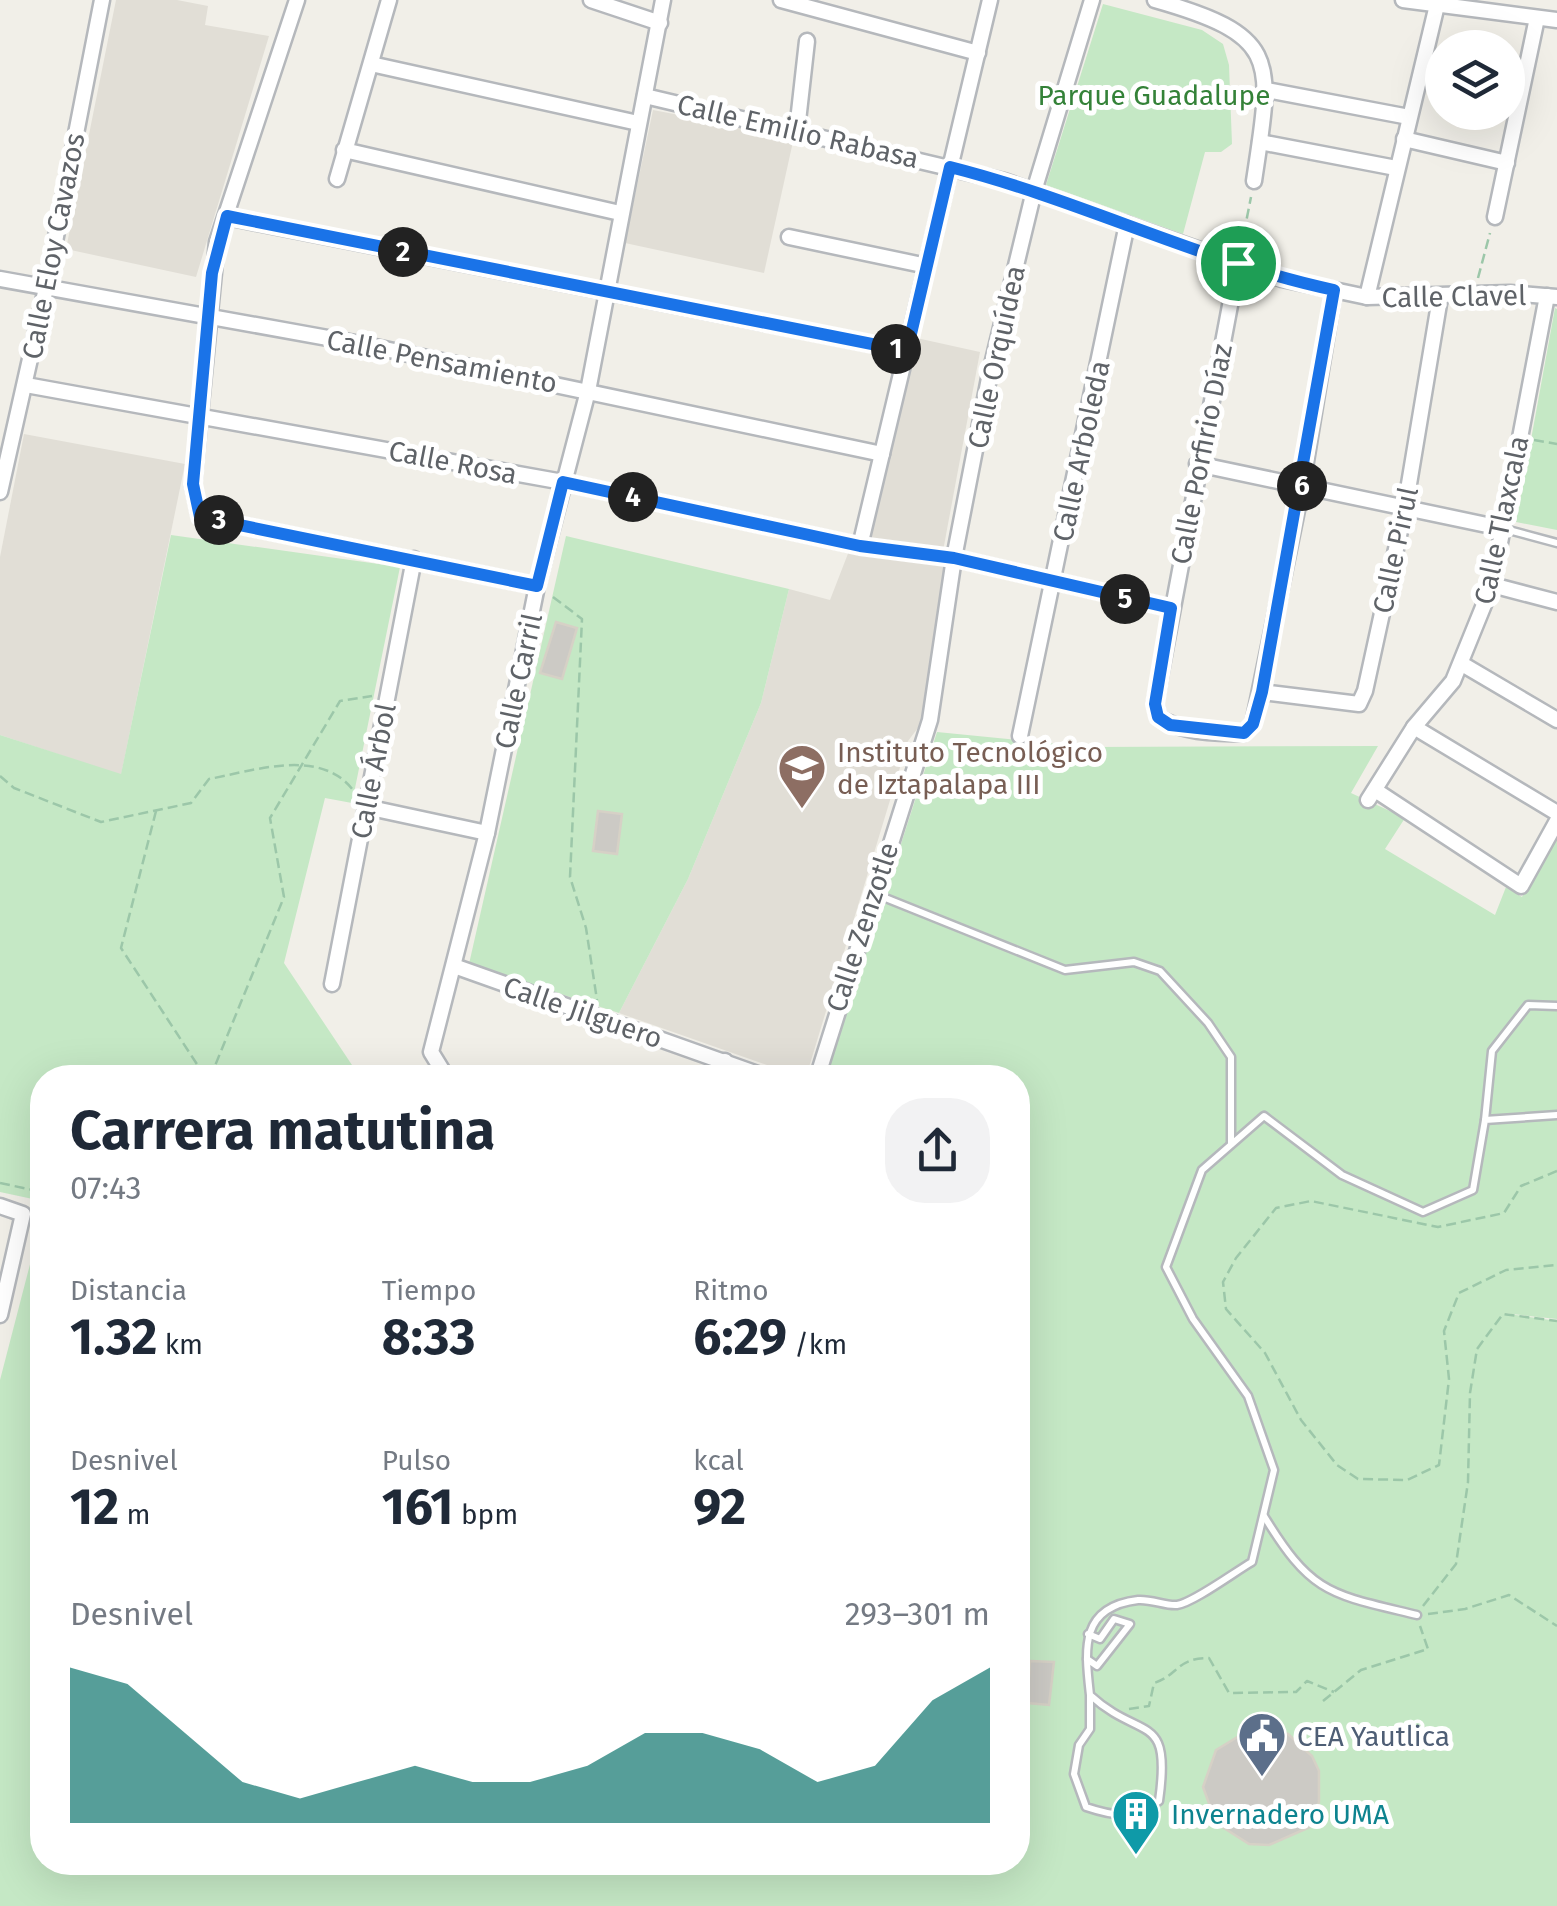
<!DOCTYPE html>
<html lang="es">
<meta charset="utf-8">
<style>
:root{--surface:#fff;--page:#f2f2f3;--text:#1f2937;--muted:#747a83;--accent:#0f766e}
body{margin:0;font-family:"Fira Sans",sans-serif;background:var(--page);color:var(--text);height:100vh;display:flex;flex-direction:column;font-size:38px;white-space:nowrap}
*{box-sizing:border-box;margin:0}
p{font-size:32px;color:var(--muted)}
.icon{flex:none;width:55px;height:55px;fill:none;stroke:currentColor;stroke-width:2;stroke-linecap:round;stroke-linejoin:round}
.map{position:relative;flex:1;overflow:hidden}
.drawer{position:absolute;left:30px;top:1065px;width:1000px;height:810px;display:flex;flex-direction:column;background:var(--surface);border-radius:40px;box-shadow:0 10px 40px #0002}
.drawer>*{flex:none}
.buttons{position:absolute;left:1425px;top:30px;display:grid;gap:20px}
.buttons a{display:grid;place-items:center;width:100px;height:100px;border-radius:50%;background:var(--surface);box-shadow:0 10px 40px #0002;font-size:50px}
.pin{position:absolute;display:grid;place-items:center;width:85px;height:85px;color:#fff;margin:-42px;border:5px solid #fff;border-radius:50%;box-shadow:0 2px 10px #0007}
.km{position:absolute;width:50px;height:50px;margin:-25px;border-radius:50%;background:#222;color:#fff;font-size:28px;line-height:50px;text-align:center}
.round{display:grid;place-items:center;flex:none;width:105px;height:105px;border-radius:40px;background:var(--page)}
.head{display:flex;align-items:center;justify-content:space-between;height:170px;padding:0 40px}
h1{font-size:55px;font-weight:700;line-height:75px}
.figures{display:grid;grid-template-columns:repeat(3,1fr);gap:15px;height:170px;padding:10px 40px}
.figures div{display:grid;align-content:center}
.figures b{font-size:50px;font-weight:700}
.figures small{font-size:28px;font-weight:400}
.figures p{font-size:28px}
.chart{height:280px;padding:20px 40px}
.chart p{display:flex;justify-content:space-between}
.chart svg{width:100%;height:180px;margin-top:10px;fill:var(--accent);opacity:.7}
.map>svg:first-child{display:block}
.education{fill:#e1ded6}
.green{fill:#c5e8c5}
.building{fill:#cccac5;stroke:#d6d1c6;stroke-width:2.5}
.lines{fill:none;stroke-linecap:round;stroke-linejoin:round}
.lane-casing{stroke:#b5b8bc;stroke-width:11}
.street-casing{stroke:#b5b8bc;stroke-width:19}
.path{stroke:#9cc7a9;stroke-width:2.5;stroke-dasharray:10 5;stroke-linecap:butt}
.lane{stroke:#fff;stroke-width:6}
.street{stroke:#fff;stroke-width:14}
.route-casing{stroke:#fff;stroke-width:20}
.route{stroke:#1a73e8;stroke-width:12}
.labels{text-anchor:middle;stroke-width:10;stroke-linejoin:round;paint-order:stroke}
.park-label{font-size:28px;fill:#348238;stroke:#fff}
.street-label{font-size:28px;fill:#5f6368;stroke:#fff}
.education-label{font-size:28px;fill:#785e54;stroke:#fff;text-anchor:start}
.service-label{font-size:28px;fill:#4e5e75;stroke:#fff;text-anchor:start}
.culture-label{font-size:28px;fill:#0d838f;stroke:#fff;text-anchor:start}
</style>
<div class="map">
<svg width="1557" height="1906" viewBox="0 0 1557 1906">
<rect width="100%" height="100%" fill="#f1efe8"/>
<g class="education">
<polygon points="116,0 177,0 208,6 205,25 269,36 196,277 66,249"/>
<polygon points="653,110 794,137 764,273 625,243"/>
<polygon points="912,337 980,352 943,551 870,541"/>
<polygon points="24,434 185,464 121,775 0,735 0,557"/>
<polygon points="849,551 958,561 927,716 908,741 806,1077 801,1077 619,1013 688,879 761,703 789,589 830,600"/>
</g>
<g class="green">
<polygon points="1103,4 1202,30 1223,44 1229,65 1232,144 1221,152 1205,152 1183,234 1046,185"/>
<polygon points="1555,308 1557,309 1557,530 1516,522"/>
<polygon points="171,535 400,567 352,803 325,798 284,963 360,1077 42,1078 42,1201 0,1192 0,735 121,774"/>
<polygon points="566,536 789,589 761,703 688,879 619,1013 469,964"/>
<polygon points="937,732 1089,747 1378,746 1351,793 1405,818 1385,849 1495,915 1506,887 1522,897 1557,828 1557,1319 1502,1313 1557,1321 1557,1906 0,1906 0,1380 42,1218 42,1862 1018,1862 1018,1078 826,1077"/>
</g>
<g class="building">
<polygon points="556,622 577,628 562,679 540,673"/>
<polygon points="598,811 622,814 617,854 593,851"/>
<polygon points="1030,1661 1054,1662 1049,1705 1027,1703"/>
<polygon points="1269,1729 1288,1734 1312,1756 1319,1771 1319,1802 1310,1827 1269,1845 1249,1844 1216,1823 1203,1787 1216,1750 1249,1730"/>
</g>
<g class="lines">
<g class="lane-casing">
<g id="lane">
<polyline points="1505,529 1557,543"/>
<polyline points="878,895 1065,970 1134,962 1160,971 1208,1023 1231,1057 1231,1144"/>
<polyline points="1485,1120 1492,1051 1528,1005 1557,1006"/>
<path d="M1264 1516C1312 1595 1330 1594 1417 1615"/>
<polyline points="1087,1659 1097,1666 1130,1624 1114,1619 1100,1639 1088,1634"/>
<path d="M1090 1695V1729L1079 1745 1074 1774 1086 1807C1116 1817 1133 1819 1159 1801 1172 1710 1141 1742 1090 1695 1085 1650 1079 1607 1138 1600 1152 1599 1165 1606 1177 1605 1193 1603 1236 1571 1252 1562L1274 1470 1248 1396 1193 1319 1166 1267 1202 1170 1264 1116 1342 1175 1423 1212 1473 1190 1485 1120 1557 1115"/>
</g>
</g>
<g class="street-casing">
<g id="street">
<polyline points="297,0 217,242 193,485 200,517 537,586"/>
<polyline points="591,0 660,23"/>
<polyline points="781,0 978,53"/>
<path d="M1155 0C1282 36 1272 60 1254 181"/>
<polyline points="1403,0 1557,20"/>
<polyline points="371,64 638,123"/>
<polyline points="1267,90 1409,117"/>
<polyline points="645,96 1004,181 1282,279 1367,297 1510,293 1557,297"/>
<polyline points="797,130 807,41"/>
<polyline points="1404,139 1507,163"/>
<polyline points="1260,142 1396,168"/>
<polyline points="344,150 620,213"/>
<polyline points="337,179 389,0"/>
<polyline points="227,217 907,351"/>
<polyline points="1495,217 1537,18"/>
<polyline points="789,237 927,266"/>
<path d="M1238 263 1155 703 1158 717C1180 732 1218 734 1244 733L1253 724 1302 486 1334 290"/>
<polyline points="0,279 361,344 882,454"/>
<polyline points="1367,297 1437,5"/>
<polyline points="26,385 563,482 860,546 954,558 1171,608"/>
<polyline points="1197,464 1501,528"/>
<polyline points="0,492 46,288 102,0"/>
<polyline points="860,546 990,0"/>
<polyline points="1492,585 1557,602"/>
<polyline points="1462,664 1557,720"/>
<polyline points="1262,692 1359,704 1365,691 1405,508 1440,298"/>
<polyline points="1414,727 1557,813"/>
<polyline points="1020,736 1127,224"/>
<polyline points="1375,790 1521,886 1557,821"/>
<polyline points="1368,800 1414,727 1453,681 1492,585 1547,296"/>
<polyline points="366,807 487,833"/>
<polyline points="454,966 769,1078"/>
<polyline points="332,984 414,559"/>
<polyline points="447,1078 431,1052 487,833 537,586 588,391 663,0"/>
<polyline points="721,1078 725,1061"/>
<polyline points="817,1078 930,720 954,558 990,373 1034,191 1092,0"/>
<polyline points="0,1206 23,1214 0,1315"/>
</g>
</g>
<g class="path">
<polyline points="1241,248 1251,197"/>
<polyline points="1478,278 1490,233"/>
<polyline points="1534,440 1557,444"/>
<polyline points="553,597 582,619 570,877 586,928 597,1000"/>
<path d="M0 776 14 788 101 822 191 803 209 779C253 771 320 747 353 790"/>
<polyline points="156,811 121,948 206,1078"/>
<polyline points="210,1078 284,897 270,818 340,701 372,696"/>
<polyline points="1557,1171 1521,1186 1504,1213 1438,1227 1311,1201 1276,1208 1236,1258 1223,1282 1226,1309 1265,1353 1301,1420 1337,1465 1358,1479 1407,1480 1439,1465 1449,1379 1444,1331 1459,1293 1506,1270 1557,1265"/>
<polyline points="0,1183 42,1192"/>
<polyline points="1423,1606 1456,1564 1468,1482 1470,1393 1477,1349 1503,1314 1557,1321"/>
<polyline points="1428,1614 1465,1609 1509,1595 1557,1626"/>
<polyline points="1323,1701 1361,1670 1428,1649 1420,1626"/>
<path d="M1129 1709 1149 1706 1154 1683C1179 1675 1176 1658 1209 1658L1229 1693 1296 1692 1307 1681 1334 1692"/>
</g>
<use href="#lane" class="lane"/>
<use href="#street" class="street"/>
</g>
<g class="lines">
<g class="route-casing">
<path id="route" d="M950 167C1081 200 1202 262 1334 290L1262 692 1253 724 1244 733 1170 725 1158 717 1155 704 1171 608 954 558 860 546 563 482 537 586 200 517 193 484 212 273 227 216 907 351Z"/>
</g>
<use href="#route" class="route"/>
</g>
<defs>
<g id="school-pin" transform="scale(2.5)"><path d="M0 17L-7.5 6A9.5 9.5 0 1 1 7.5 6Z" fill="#8d6e63" stroke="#fff"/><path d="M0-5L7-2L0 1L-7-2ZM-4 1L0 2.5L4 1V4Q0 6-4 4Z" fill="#fff"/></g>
<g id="civic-pin" transform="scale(2.5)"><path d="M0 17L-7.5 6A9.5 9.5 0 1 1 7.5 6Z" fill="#5c6f8a" stroke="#fff"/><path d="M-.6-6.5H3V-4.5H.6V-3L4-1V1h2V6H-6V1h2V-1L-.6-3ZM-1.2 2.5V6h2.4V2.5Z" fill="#fff"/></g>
<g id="building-pin" transform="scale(2.5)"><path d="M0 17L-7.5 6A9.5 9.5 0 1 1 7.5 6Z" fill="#0f9aa8" stroke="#fff"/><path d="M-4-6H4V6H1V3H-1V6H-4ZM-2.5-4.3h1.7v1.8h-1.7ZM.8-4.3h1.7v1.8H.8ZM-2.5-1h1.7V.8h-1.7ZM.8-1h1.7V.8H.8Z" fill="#fff"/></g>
</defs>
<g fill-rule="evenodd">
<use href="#school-pin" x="802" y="768"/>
<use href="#civic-pin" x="1262" y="1736"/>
<use href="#building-pin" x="1136" y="1814"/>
</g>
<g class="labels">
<g class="park-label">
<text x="1154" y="105">Parque Guadalupe</text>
</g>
<g class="street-label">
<text transform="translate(798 131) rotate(13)" y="10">Calle Emilio Rabasa</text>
<text transform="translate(53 246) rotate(-79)" y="10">Calle Eloy Cavazos</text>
<text transform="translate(1454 296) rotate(-1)" y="10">Calle Clavel</text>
<text transform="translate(996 357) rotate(-78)" y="10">Calle Orquídea</text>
<text transform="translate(442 361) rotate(11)" y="10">Calle Pensamiento</text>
<text transform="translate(1081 451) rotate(-78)" y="10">Calle Arboleda</text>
<text transform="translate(1201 454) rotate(-79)" y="10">Calle Porfirio Díaz</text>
<text transform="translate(453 462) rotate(11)" y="10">Calle Rosa</text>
<text transform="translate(1501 520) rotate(-78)" y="10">Calle Tlaxcala</text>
<text transform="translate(1395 550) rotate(-78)" y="10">Calle Pirul</text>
<text transform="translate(518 681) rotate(-78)" y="10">Calle Carril</text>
<text transform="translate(373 771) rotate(-79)" y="10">Calle Árbol</text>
<text transform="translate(862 927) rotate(-72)" y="10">Calle Zenzotle</text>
<text transform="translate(583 1012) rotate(19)" y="10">Calle Jilguero</text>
</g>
<g class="education-label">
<text x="837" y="762">Instituto Tecnológico<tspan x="837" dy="32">de Iztapalapa III</tspan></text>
</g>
<g class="service-label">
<text x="1297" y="1746">CEA Yautlica</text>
</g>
<g class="culture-label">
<text x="1171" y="1824">Invernadero UMA</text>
</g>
</g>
</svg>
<div class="buttons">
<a><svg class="icon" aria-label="layers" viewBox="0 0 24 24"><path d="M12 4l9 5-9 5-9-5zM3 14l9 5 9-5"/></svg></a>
</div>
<div class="pin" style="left:1238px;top:263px;background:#1e9e55"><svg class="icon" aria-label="arrive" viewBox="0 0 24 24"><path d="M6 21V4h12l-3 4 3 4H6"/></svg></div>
<b class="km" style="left:896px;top:349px">1</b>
<b class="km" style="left:403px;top:252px">2</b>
<b class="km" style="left:219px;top:520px">3</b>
<b class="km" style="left:633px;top:497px">4</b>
<b class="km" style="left:1125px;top:599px">5</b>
<b class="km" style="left:1302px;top:486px">6</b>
<section class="drawer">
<div class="head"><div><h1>Carrera matutina</h1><p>07:43</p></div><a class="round"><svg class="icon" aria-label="share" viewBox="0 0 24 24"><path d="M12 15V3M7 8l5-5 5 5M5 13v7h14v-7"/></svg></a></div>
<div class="figures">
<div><p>Distancia</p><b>1.32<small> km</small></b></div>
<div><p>Tiempo</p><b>8:33</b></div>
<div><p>Ritmo</p><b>6:29<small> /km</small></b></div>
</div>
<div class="figures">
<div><p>Desnivel</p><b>12<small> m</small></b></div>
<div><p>Pulso</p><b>161<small> bpm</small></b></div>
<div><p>kcal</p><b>92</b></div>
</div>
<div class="chart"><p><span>Desnivel</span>293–301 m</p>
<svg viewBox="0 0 160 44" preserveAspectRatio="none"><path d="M0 44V6L10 10L20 22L30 34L40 38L50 34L60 30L70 34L80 34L90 30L100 22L110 22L120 26L130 34L140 30L150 14L160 6V44z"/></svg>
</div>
</section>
</div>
